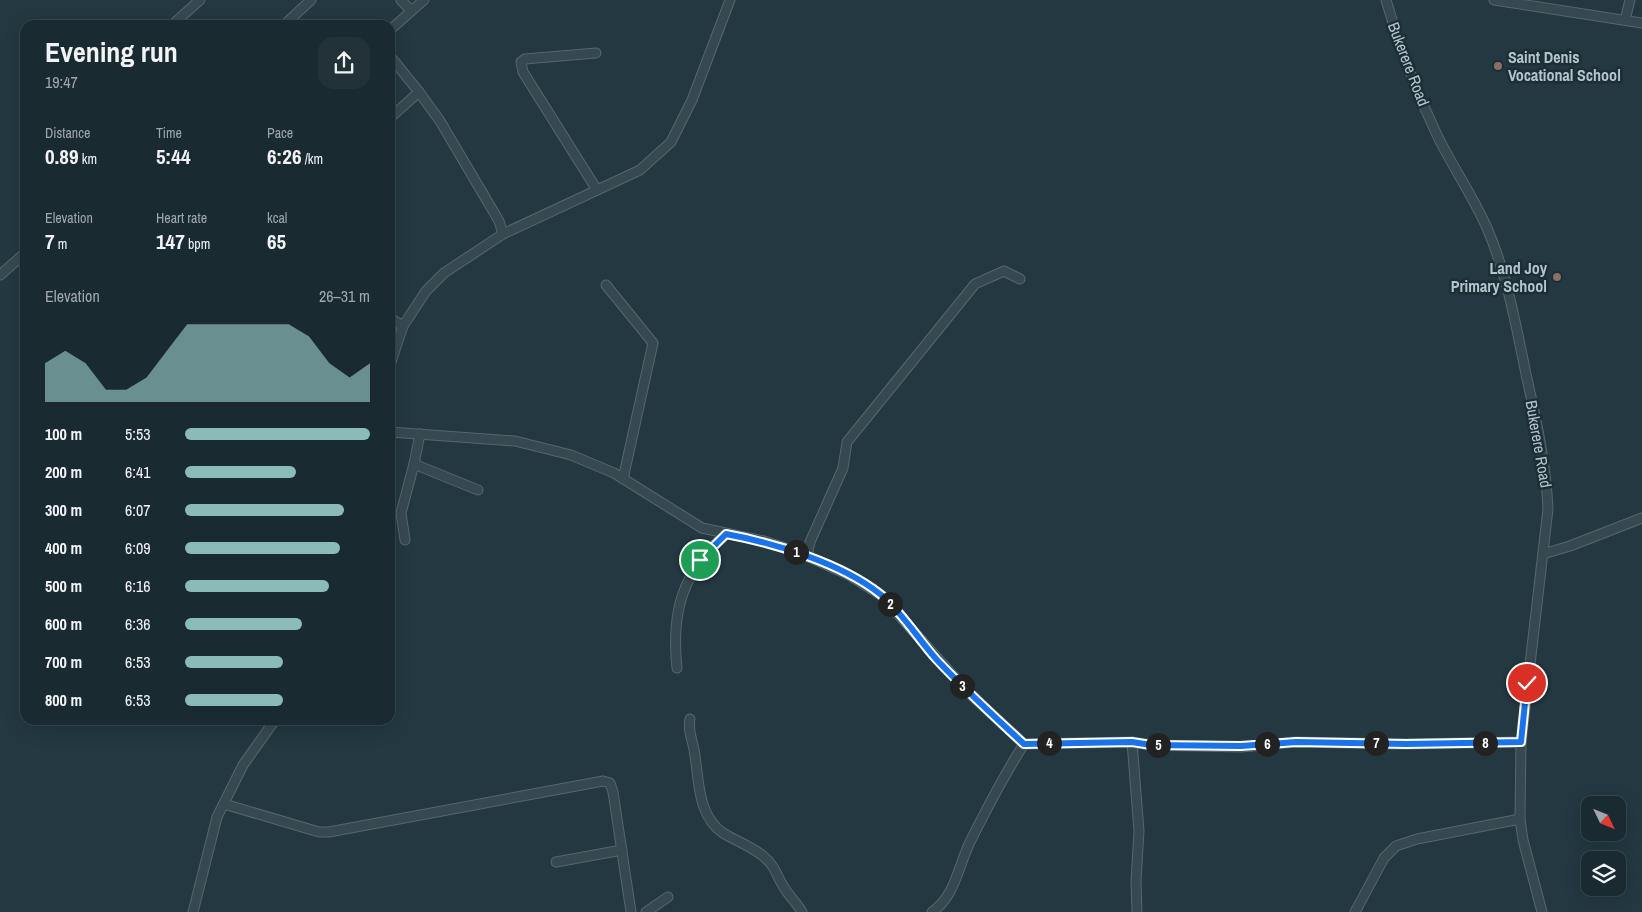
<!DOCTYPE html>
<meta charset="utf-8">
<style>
:root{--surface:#1a2a31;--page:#233239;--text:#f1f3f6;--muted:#9fa7ab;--line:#38464d;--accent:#8bbbb9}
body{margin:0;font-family:"Archivo Narrow",sans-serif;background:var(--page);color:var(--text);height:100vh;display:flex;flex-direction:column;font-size:19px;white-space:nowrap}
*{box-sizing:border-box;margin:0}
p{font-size:16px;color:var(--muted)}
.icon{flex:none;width:28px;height:28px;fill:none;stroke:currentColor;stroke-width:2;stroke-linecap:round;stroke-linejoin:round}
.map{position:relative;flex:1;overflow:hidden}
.side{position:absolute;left:20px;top:20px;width:375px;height:705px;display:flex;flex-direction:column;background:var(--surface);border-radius:15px;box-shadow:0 5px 20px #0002,0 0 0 1px var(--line)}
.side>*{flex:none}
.needle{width:32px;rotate:133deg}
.controls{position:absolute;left:1581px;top:796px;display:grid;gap:10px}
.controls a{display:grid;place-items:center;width:45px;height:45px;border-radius:10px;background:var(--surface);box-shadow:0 5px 20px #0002,0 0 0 1px var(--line);font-size:25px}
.pin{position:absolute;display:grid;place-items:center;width:42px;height:42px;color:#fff;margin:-21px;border:2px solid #fff;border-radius:50%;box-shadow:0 1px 5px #0007}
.km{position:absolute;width:25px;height:25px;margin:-12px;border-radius:50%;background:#222;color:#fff;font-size:14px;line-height:25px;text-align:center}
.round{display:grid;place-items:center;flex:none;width:52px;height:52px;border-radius:15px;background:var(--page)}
.head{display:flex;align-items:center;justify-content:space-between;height:85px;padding:0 25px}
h1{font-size:28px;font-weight:700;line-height:38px}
.metrics{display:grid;grid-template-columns:repeat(3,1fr);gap:8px;height:85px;padding:5px 25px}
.metrics div{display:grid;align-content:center}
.metrics b{font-size:21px;font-weight:700}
.metrics small{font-size:14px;font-weight:400}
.metrics p{font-size:14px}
.chart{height:140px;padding:10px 25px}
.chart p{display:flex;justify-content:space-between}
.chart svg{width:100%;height:90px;margin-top:5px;fill:var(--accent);opacity:.7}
ul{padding:0 25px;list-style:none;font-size:16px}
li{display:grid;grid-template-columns:80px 60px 1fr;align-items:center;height:38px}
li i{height:12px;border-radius:6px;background:var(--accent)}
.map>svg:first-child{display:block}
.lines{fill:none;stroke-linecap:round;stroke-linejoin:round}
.minor-casing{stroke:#55676e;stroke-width:11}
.minor{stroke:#374950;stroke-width:9}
.route-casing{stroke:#fff;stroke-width:10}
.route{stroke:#1a73e8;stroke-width:6}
.education-dot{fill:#8d6e63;stroke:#1c2e36;stroke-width:2}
.labels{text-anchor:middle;stroke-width:5;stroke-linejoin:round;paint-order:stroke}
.poi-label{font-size:16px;font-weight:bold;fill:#b4c4cb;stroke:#1c2e36;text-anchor:start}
.street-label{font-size:16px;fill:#b4c4cb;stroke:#1c2e36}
</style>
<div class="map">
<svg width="1642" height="912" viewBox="0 0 1642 912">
<rect width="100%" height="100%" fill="#233841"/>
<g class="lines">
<g class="minor-casing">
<g id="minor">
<polyline points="401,0 411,11"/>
<path d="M1386 0C1399 46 1416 91 1437 135 1452 166 1473 196 1487 228 1507 274 1516 326 1526 374 1536 419 1546 463 1548 509L1521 742 1520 819 1523 840 1542 912"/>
<polyline points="1494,0 1642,23"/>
<polyline points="1626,16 1630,0"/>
<polyline points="172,25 200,0"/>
<polyline points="284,25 311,0"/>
<polyline points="390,30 424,0"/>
<polyline points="596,53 525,59 521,62 523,72 597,190"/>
<polyline points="390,56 419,92 440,121 499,221 503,234"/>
<polyline points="390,118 419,92"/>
<polyline points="0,275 25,253"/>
<polyline points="606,285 653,343 623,479"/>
<polyline points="390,318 403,326"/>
<polyline points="390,365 403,326 426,291 444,273 503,234 640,170 671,142 692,100 730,0"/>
<polyline points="390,432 515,441 571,455 614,473 702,528 764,541 800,553 849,575 881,595 965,689 1024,744"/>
<polyline points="420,434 414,464 478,490"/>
<polyline points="405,540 401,513 414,464"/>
<polyline points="1543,554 1570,546 1642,518"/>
<polyline points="807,556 810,542 843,468 847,442 975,284 1004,271 1020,279"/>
<path d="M677 668C671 612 682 572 726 534"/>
<path d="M690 719C687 731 694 743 695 756 699 782 698 816 723 833 736 841 751 846 763 856 775 866 775 872 782 884 787 894 796 902 802 912"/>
<polyline points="1132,742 1139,831 1136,881 1137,912"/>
<polyline points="224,804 319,832 329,832 603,781 610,783 613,792 631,912"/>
<polyline points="556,862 622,850"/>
<polyline points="193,912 217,817 243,765 275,720"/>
<polyline points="646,912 668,897"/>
<path d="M932 912C955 897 959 864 970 842 987 808 1004 775 1024 744L1132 742 1151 745 1241 747 1296 742 1405 744 1521 742"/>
<polyline points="1355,912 1384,858 1396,846 1417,839 1520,819"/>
</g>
</g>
<use href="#minor" class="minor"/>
</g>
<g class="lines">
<g class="route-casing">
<path id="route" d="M700 560 726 534C774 543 841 563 880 594 902 612 918 639 937 660 965 690 995 717 1024 744L1132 742 1151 745 1241 746 1296 742 1406 744 1521 742 1527 683"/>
</g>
<use href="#route" class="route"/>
</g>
<g class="education-dot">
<circle cx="1498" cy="66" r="5"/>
<circle cx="1557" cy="277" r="5"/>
</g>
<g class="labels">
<g class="poi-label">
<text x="1508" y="63">Saint Denis<tspan x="1508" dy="18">Vocational School</tspan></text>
<text x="1547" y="274" text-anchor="end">Land Joy<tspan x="1547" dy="18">Primary School</tspan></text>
</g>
<g class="street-label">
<text transform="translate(1409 64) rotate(69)" y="6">Bukerere Road</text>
<text transform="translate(1539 444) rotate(80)" y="6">Bukerere Road</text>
</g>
</g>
</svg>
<div class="controls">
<a><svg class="needle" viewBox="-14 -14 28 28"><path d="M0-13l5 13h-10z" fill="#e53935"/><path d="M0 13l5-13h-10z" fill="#9fa7ab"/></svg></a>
<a><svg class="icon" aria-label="layers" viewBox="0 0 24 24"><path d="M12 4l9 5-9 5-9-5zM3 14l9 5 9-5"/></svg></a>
</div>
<div class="pin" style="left:700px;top:560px;background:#1e9e55"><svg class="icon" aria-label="arrive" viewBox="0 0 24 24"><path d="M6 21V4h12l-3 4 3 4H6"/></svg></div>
<div class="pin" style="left:1527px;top:683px;background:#d93025"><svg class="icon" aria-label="check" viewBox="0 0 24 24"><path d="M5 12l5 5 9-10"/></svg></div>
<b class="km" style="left:796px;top:552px">1</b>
<b class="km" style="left:890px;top:604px">2</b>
<b class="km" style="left:962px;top:686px">3</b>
<b class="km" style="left:1049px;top:743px">4</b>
<b class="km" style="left:1158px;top:745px">5</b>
<b class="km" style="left:1267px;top:744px">6</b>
<b class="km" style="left:1376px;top:743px">7</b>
<b class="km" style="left:1485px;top:743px">8</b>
<section class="side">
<div class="head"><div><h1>Evening run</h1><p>19:47</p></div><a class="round"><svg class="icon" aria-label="share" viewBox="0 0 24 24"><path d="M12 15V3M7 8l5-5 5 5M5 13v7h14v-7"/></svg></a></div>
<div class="metrics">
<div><p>Distance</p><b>0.89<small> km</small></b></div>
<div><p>Time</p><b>5:44</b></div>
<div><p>Pace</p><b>6:26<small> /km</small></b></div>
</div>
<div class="metrics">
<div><p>Elevation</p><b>7<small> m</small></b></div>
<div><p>Heart rate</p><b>147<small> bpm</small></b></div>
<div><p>kcal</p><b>65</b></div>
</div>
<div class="chart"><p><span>Elevation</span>26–31 m</p>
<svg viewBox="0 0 160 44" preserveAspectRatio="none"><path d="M0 44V25L10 19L20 25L30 38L40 38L50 32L60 19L70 6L80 6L90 6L100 6L110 6L120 6L130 12L140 25L150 32L160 25V44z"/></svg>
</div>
<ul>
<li><b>100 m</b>5:53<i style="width:100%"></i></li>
<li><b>200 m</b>6:41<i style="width:60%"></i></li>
<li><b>300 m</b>6:07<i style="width:86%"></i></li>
<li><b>400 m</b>6:09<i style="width:84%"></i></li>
<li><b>500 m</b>6:16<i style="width:78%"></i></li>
<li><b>600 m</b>6:36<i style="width:63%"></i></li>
<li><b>700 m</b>6:53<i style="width:53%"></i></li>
<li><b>800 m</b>6:53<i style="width:53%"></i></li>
</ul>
</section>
</div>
